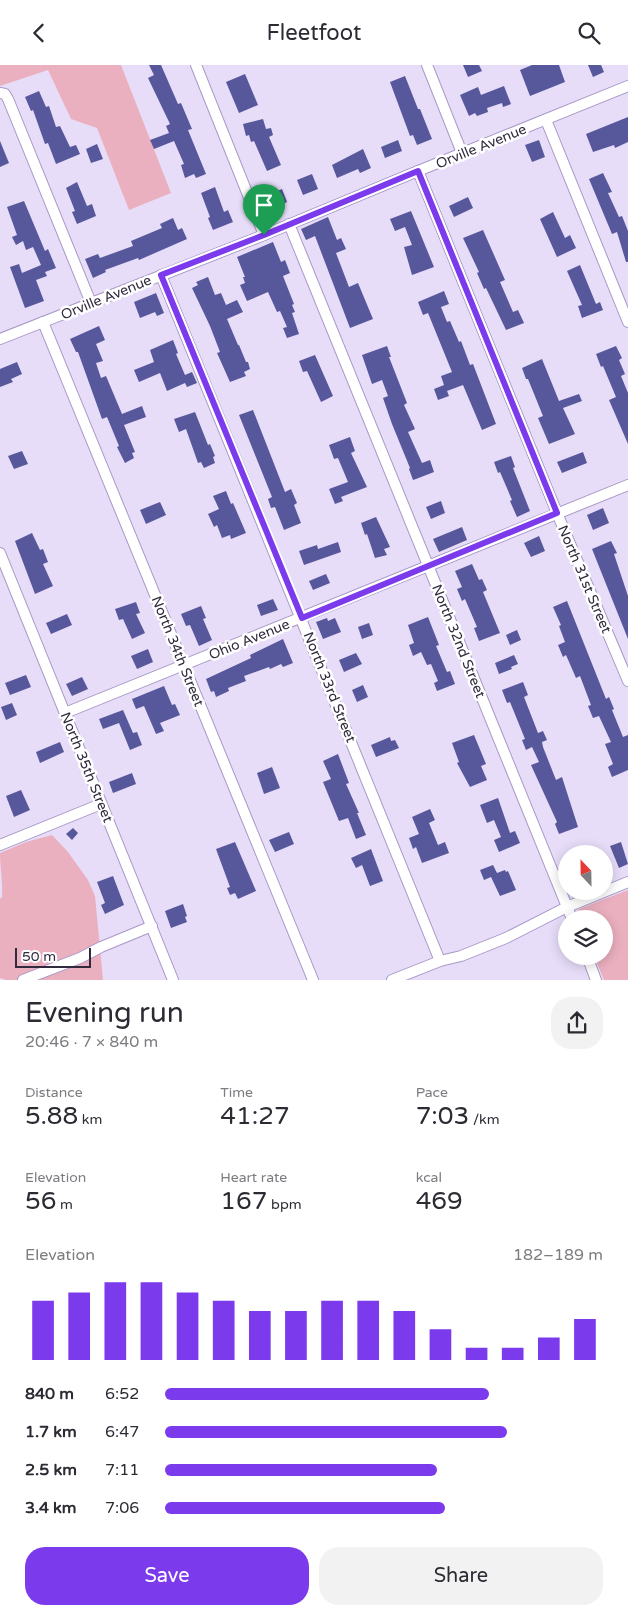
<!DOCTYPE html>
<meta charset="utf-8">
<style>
:root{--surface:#fff;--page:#f2f2f3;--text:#2b2b33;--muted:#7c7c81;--accent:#7c3aed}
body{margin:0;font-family:"Varela Round",sans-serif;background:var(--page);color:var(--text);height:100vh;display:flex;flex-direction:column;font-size:19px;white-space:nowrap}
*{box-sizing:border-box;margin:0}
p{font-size:16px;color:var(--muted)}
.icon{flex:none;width:28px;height:28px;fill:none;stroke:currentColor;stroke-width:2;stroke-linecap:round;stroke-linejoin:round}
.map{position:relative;height:915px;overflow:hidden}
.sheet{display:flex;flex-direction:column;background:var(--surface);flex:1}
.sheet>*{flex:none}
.needle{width:32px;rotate:338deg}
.buttons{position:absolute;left:558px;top:780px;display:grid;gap:10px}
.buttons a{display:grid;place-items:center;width:55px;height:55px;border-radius:50%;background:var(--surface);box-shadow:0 2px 12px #0003;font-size:25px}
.scale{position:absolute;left:15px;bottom:12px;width:76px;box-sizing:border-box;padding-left:5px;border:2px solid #312a3c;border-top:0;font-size:14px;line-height:18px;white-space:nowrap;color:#312a3c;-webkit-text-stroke:4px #fff;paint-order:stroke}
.pin{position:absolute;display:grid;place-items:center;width:42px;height:42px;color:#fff;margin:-51px -21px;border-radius:50% 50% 50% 0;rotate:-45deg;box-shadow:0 0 5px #0007}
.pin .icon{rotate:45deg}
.round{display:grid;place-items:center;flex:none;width:52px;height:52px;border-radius:20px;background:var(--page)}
.summary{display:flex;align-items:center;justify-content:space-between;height:85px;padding:0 25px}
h1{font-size:28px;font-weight:600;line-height:38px}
.figures{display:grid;grid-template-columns:repeat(3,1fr);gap:8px;height:85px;padding:5px 25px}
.figures div{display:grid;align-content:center}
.figures b{font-size:25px;font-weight:600}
.figures small{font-size:14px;font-weight:400}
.figures p{font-size:14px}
.chart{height:140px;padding:10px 25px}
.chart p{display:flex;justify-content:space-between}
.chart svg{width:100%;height:90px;margin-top:5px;stroke:var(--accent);stroke-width:6}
.cta{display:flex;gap:10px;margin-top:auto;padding:10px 25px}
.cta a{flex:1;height:58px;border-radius:20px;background:var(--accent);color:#fff;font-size:20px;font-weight:600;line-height:58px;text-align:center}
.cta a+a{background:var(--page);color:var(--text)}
ul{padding:0 25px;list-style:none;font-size:16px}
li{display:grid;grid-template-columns:80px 60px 1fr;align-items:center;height:38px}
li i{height:12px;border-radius:6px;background:var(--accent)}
header{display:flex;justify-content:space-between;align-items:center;height:65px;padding:0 25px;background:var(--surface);font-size:22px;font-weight:600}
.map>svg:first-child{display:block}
.green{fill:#ebb0bf}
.building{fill:#57579b}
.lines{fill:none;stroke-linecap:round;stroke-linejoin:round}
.street-casing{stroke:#a998c5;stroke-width:12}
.street{stroke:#fff;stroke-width:10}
.route-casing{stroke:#fff;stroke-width:10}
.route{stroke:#7c3aed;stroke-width:6}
.labels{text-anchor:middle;stroke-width:5;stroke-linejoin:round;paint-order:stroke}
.street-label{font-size:14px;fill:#312a3c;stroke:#fff}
</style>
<header><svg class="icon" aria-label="back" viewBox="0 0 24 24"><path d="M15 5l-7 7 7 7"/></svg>Fleetfoot<svg class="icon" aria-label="search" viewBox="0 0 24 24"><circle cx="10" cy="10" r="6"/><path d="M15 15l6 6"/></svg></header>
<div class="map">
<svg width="628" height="915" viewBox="0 0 628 915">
<rect width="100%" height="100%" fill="#e7ddf9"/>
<g class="green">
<polygon points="0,0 121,0 171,128 129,145 97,63 71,54 48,5 0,21"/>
<path d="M52 770 68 787 88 815 95 831 103 915H6L0 913V834L2 832C3 818 0 803 0 788L26 777Z"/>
<polygon points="628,825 628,915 604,915 594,891 604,891 604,854 579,854 578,849 579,844"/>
</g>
<g class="building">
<polygon points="149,0 161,0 178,39 181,38 192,64 188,65 206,109 196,113 194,109 185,113 181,100 184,99 174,76 154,84 150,75 169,68 166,61 170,59 148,13 154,10"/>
<polygon points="463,0 479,0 482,6 468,12"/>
<polygon points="532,0 559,0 565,17 530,31 520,5"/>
<polygon points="588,0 601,0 604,7 593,12"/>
<polygon points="245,9 258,40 239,48 226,17"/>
<polygon points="405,11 418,44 420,44 432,74 417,80 413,70 410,71 390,17"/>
<polygon points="504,21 511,39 503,42 502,38 487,43 488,47 477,51 475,48 469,51 460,30 478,22 481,30"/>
<polygon points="39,26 46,42 49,41 56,62 60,61 70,82 76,80 80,89 56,99 48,78 45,79 33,45 31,46 25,32"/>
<polygon points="628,52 628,77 615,83 614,80 593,87 586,69"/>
<polygon points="263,54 266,64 271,63 273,70 269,72 281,100 267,106 254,76 251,77 249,70 246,71 243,59"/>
<polygon points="398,75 402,86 385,93 381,82"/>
<polygon points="539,75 545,92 532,97 525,80"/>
<polygon points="0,76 9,98 0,102"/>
<polygon points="97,79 103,94 91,98 86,84"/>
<polygon points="363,84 371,103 360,108 358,104 337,113 332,100"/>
<polygon points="603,108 612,127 608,128 619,152 622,151 628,166 628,197 626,197 617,167 612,169 589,114"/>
<polygon points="312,109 318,124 303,130 297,115"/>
<polygon points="77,117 87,141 92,139 96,151 77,159 72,147 75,146 66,123"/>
<polygon points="215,122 224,147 228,145 233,157 213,165 208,153 210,152 201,128"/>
<polygon points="282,124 287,137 271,144 266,131"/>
<polygon points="468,132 473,143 454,152 449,141"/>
<polygon points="24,136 45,186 48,184 56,203 45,207 47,211 36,215 44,236 25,243 10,202 19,199 22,208 41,200 33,182 26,185 23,176 16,180 12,172 17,170 7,142"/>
<polygon points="411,146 434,202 412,210 404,182 412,180 405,162 395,166 390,154"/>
<polygon points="553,147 565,173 570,170 576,183 557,192 540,154"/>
<polygon points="328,152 337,175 341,173 346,184 336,188 349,222 358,218 373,254 350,263 315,171 306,175 301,164"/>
<polygon points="173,153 178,165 182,163 187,174 139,195 138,193 105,205 106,207 93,213 85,194 98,189 100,193 133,181 131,176 162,163 160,159"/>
<polygon points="483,165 505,215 500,217 513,247 518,245 524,258 506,265 486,223 484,224 477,208 479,207 463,173"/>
<polygon points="273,177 281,197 285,195 290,208 283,211 294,239 292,240 295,247 292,248 299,269 287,273 283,263 287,262 280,246 277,247 268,227 247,236 240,220 245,218 243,212 245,212 237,192"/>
<polygon points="580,200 596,239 600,237 603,245 582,253 578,241 582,240 567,206"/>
<polygon points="208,212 215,230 221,228 226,240 237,235 243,247 227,254 238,280 239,280 246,297 248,297 250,304 244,307 246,311 230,317 217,288 220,287 210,261 192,223 198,220 196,217"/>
<polygon points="444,226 449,239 441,242 447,257 450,256 459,277 461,276 470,300 473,299 496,359 482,365 463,320 447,326 449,331 438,335 434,324 444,320 441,311 452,307 428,248 423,250 418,237"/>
<polygon points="156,228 164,248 157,251 155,247 140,253 134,237"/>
<polygon points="99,261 105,275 96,279 103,296 96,298 101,313 106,311 122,349 142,341 146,352 124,360 135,387 132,388 134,393 125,398 117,382 119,381 107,352 102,354 78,287 76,287 70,274"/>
<polygon points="173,275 178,288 176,289 185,310 192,307 197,318 187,322 185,318 167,326 160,308 139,317 134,305 154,297 150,285"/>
<polygon points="387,281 391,292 389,292 407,338 404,340 415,364 408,367 422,398 430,395 434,407 416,414 413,415 409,404 410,403 392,359 383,333 388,331 382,315 372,319 362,290"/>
<polygon points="616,281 622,293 619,295 625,309 621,311 628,328 628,379 609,335 616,332 603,301 601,302 596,289"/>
<polygon points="315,290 333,331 321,337 307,306 303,307 299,296"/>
<polygon points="542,294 559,336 579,329 582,336 563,343 575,369 549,379 538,353 543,351 528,314 526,314 522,303"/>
<polygon points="17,297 22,309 11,314 13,317 0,322 0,304"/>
<polygon points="253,345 285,427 291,424 297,438 294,440 301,458 284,465 275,442 271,443 268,434 272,432 239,350"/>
<polygon points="195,347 208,380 210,379 215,391 213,392 215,398 204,403 201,397 198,398 186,364 179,367 174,354"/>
<polygon points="350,372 355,386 351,388 367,422 341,432 343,436 335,439 329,424 348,417 338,393 334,394 329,380"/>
<polygon points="22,386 28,399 14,404 8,391"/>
<polygon points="583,387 587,398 562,408 557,397"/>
<polygon points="511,391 515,402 513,403 530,446 517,452 510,436 512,435 500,407 498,408 494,397"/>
<polygon points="226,426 231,439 233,438 246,468 231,474 230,470 222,473 217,460 214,462 208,449 219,444 213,431"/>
<polygon points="441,436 445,448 431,454 426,442"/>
<polygon points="160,437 166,450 146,459 140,445"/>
<polygon points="603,443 609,458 593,465 587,450"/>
<polygon points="376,452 390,482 384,484 387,490 375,493 367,469 365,470 361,458"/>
<polygon points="462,462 467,475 439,487 433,474"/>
<polygon points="32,468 40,485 43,484 48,497 43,499 53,521 35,529 15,476"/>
<polygon points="539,471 545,486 531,492 524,478"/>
<polygon points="611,476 617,488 614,489 628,531 628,574 592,484"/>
<polygon points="338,477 341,487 304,500 299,486 317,480 318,484"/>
<polygon points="472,499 479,515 482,514 487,525 483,527 500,568 479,576 474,563 477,562 465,534 462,536 457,524 462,522 455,506"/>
<polygon points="326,509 330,518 313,525 309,516"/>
<polygon points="273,534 278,545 261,551 257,540"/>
<polygon points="567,536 606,634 609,632 614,644 612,645 623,672 628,670 628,705 612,712 608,702 613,699 605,679 611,677 599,651 593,653 588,641 591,640 580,611 576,613 566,590 563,592 558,580 565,577 559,561 561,560 553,542"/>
<polygon points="136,537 140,548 136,549 145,568 132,574 123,554 119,555 115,544"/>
<polygon points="201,541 206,553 203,554 212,575 199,581 190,560 186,561 181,549"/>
<polygon points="67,549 72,560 51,569 46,558"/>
<polygon points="428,552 439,580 436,581 447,607 450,606 455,619 437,626 434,618 438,616 431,599 427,600 421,587 413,591 409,580 414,578 408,560"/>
<polygon points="327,553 328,556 335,553 341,567 323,574 316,557"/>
<polygon points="369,558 373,570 362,574 358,562"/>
<polygon points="517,565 521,575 510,580 506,570"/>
<polygon points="283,574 293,598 283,602 281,599 270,604 269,602 244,611 246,616 228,623 229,626 216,632 214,626 211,627 206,614 251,593 250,590"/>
<polygon points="148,584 153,597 137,604 131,591"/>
<polygon points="356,588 362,599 344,607 339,595"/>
<polygon points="514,590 518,599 511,602 512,604 499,609 495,598"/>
<polygon points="26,610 31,622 10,630 5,618"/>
<polygon points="82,612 88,624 72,631 66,619"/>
<polygon points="523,617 528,630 524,632 538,668 543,666 547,675 542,677 543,682 556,715 562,712 578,762 559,769 555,759 557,757 531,700 539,697 532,682 526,685 522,675 525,674 510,637 507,638 502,625"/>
<polygon points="363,620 368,632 357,637 352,625"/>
<polygon points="164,621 172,640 175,639 180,650 160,658 164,666 156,669 144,641 136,644 132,634"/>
<polygon points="12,638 17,650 6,655 1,642"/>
<polygon points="123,645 133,668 137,667 142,680 130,685 119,658 103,664 99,654"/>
<polygon points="474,670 486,699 481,701 487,715 470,722 457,698 459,697 452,678"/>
<polygon points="390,672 391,676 395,675 399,683 376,692 371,680"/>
<polygon points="60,677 64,687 40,698 36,687"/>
<polygon points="338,689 349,718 346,719 359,748 357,748 366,770 356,774 348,753 339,756 323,717 331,714 323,696"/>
<polygon points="272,702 280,723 264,729 257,708"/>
<polygon points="132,708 136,719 113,728 109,717"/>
<polygon points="21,725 30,745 14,752 6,731"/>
<polygon points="498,733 510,768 515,766 520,778 499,787 494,775 501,772 494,755 487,758 480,740"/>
<polygon points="430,744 435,755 429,758 438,780 445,777 449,788 422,798 416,782 413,784 409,773 419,769 412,752"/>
<polygon points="73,763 78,768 72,775 66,769"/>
<polygon points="289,767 294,779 275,787 269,775"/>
<polygon points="235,777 256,826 238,834 235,828 230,830 227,823 230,822 216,784"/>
<polygon points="621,777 628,799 619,803 610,781"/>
<polygon points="371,784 383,816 370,821 362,800 356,803 351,793"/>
<polygon points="493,800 497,808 505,805 506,807 508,806 516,825 500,831 491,812 484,815 480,805"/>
<polygon points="113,811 124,840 105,849 101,840 105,838 97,817"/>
<polygon points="183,839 187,851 185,852 187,857 171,863 165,846"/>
</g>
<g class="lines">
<g class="street-casing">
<g id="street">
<polyline points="196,0 264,170"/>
<polyline points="427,0 462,88"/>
<polyline points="0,28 5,29 8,34 91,238"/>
<polyline points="546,55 628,257"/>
<polyline points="418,106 557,448 628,616"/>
<polyline points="289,159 572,854"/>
<polyline points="161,210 440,896"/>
<polyline points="43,257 313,915"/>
<polyline points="0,274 264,170 418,106 628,21"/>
<polyline points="0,488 173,915"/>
<polyline points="65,648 628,420"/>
<polyline points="0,780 101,739"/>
<polyline points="587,891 596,915"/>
<polyline points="23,915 80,893 101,882 152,861"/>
<polyline points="392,915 440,896 461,891 506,873 567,842 628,817"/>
</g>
</g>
<use href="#street" class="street"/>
</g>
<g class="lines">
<g class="route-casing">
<polygon id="route" points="418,106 557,448 302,553 161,210 264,170"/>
</g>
<use href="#route" class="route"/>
</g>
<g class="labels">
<g class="street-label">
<text transform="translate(481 81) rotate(-22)" y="5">Orville Avenue</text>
<text transform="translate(106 232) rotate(-22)" y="5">Orville Avenue</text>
<text transform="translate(585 514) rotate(67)" y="5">North 31st Street</text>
<text transform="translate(249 574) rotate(-22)" y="5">Ohio Avenue</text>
<text transform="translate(459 576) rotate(68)" y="5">North 32nd Street</text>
<text transform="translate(178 586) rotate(68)" y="5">North 34th Street</text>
<text transform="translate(330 622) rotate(68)" y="5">North 33rd Street</text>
<text transform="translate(87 702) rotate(68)" y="5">North 35th Street</text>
</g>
</g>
</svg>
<div class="buttons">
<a><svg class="needle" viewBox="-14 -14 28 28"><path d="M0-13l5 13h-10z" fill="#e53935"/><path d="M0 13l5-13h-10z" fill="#7c7c81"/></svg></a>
<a><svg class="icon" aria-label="layers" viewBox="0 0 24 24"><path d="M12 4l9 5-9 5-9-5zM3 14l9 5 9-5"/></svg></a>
</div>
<div class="scale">50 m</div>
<div class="pin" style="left:264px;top:170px;background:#1e9e55"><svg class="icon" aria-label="arrive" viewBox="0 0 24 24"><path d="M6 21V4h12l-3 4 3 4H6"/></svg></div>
</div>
<section class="sheet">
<div class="summary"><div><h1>Evening run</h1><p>20:46 · 7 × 840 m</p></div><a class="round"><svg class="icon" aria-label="share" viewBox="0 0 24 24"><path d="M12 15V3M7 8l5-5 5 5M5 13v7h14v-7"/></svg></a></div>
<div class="figures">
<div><p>Distance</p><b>5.88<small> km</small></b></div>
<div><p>Time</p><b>41:27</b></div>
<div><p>Pace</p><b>7:03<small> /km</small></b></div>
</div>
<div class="figures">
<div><p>Elevation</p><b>56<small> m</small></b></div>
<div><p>Heart rate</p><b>167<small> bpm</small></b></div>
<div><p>kcal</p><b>469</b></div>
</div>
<div class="chart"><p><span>Elevation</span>182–189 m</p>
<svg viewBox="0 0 160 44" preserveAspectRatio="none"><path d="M5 44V15M15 44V11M25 44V6M35 44V6M45 44V11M55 44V15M65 44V20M75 44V20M85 44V15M95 44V15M105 44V20M115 44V29M125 44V38M135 44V38M145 44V33M155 44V24"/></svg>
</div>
<ul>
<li><b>840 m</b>6:52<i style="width:74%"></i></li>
<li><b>1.7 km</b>6:47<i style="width:78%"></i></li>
<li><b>2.5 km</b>7:11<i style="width:62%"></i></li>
<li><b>3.4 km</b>7:06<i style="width:64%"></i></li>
</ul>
<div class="cta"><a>Save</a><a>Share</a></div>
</section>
